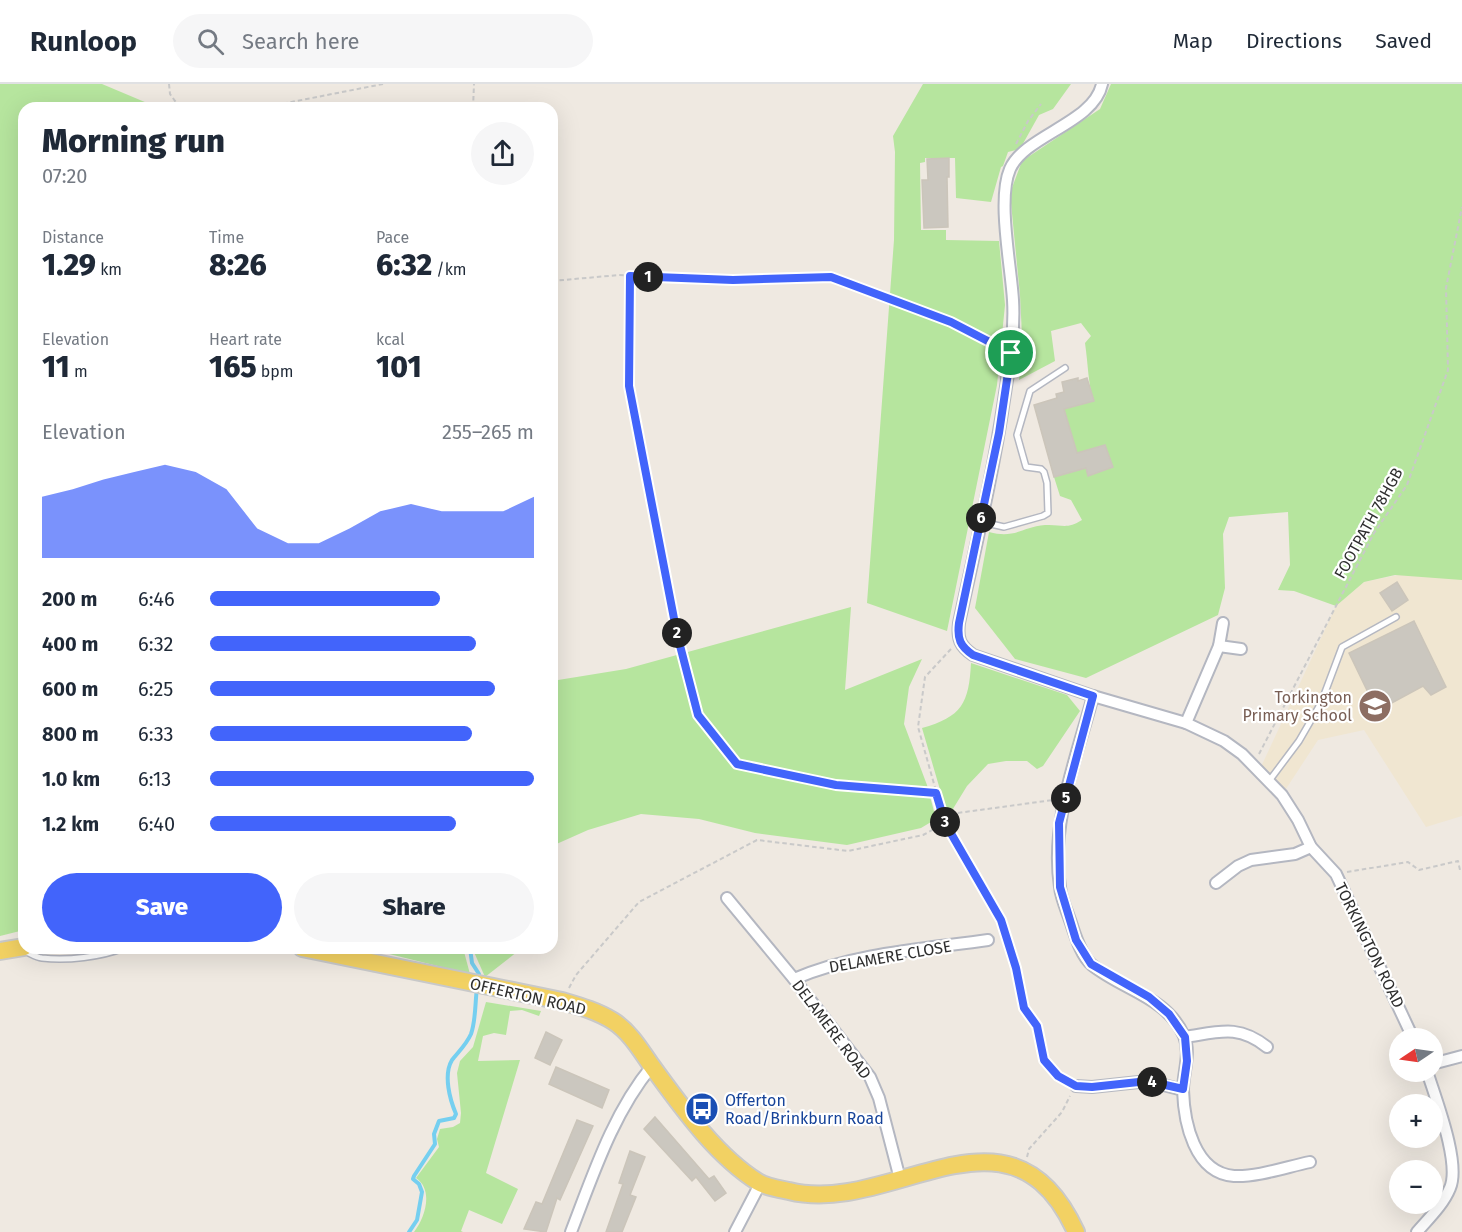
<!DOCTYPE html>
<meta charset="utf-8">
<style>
:root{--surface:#fff;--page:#f6f6f7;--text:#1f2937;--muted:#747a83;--line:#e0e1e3;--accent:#4264fb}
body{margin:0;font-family:"Fira Sans",sans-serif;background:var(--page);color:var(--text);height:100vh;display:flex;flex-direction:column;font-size:22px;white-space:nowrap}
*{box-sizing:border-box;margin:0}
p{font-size:20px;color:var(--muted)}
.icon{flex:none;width:33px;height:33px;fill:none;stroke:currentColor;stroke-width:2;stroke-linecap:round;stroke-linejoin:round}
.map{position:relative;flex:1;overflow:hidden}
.details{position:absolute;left:18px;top:18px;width:540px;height:852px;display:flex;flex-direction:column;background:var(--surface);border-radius:18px;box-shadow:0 6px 24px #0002}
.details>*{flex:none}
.needle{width:39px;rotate:257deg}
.buttons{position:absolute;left:1389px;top:944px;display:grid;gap:12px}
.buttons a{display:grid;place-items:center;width:54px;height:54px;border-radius:50%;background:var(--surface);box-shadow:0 6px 24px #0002;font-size:30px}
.pin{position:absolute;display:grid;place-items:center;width:51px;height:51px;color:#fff;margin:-26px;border:3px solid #fff;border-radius:50%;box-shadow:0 2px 6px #0007}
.km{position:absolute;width:30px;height:30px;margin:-15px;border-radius:50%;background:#222;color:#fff;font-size:16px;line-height:30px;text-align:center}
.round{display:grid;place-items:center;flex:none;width:63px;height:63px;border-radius:32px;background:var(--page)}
.headline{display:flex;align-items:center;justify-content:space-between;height:102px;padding:0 24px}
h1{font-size:33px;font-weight:800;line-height:45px}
.figures{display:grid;grid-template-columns:repeat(3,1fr);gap:9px;height:102px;padding:6px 24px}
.figures div{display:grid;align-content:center}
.figures b{font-size:30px;font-weight:800}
.figures small{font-size:16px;font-weight:400}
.figures p{font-size:16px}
.chart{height:168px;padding:12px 24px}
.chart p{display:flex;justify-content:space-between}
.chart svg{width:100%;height:108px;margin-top:6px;fill:var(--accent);opacity:.7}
.button{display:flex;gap:12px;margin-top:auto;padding:12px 24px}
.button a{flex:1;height:69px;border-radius:36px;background:var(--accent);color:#fff;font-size:24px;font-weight:800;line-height:69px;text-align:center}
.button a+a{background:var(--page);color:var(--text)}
ul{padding:0 24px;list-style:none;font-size:20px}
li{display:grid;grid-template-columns:96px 72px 1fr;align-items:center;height:45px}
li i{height:15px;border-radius:8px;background:var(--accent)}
header{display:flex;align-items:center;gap:36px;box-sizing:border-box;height:84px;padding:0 30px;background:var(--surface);border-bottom:2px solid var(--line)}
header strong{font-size:28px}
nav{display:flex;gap:33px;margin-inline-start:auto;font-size:21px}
.search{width:420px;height:54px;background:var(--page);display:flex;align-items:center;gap:15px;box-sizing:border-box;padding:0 21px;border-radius:33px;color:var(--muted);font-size:22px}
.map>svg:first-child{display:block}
.education{fill:#f0e6d1}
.green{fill:#b6e59e}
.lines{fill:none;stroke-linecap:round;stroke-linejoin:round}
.stream{stroke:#75cff0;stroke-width:4}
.building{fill:#cbc7bf;stroke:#cbc5ba;stroke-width:1.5}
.service-casing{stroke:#b4b7c1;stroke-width:8}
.minor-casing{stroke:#b4b7c1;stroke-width:14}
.primary-casing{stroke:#c9c9c9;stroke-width:20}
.path{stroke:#c9c9c9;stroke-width:2;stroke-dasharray:4.5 3;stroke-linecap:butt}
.service{stroke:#fff;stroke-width:5}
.minor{stroke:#fff;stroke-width:10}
.primary{stroke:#f2d163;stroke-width:16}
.route-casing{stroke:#fff;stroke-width:12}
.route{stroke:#4264fb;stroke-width:8}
.labels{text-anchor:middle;stroke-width:4.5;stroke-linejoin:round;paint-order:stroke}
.street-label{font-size:16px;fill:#2e2e2e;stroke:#fff}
.education-label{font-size:16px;fill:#785e54;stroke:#fff;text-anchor:end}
.transit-label{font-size:16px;fill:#164399;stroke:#fff;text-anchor:start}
</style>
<header>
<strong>Runloop</strong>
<div class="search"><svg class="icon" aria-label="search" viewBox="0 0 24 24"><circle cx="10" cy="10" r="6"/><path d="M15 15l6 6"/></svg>Search here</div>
<nav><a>Map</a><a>Directions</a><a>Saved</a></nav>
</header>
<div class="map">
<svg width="1462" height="1148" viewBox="0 0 1462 1148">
<rect width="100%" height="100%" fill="#efe9e1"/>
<polygon class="education" points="1462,478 1462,732 1426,743 1364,646 1318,656 1282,711 1259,687 1336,522 1364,498"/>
<g class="green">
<polygon points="0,0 102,0 159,24 24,24 24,846 0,852"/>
<polygon points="923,0 1071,0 1053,25 1039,31 1020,65 1008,68 1003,82 1001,83 991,118 956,114 955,74 925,74 925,78 920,79 921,146 946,146 946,156 999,157 1005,221 997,301 947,547 867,519 894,156 895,68 893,52"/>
<path d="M1111 0H1462V496L1395 491 1364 498 1336 522 1294 507 1278 506 1290 481 1288 428 1229 433 1223 450 1225 504 1218 531 1086 594 1015 575 975 524 989 448C1015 455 1022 443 1045 441 1062 440 1066 446 1082 436L1071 416 1060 412 1054 393 1086 384 1088 392 1113 383 1105 361 1077 369 1064 325 1093 317C1088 297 1088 280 1085 259L1091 252 1081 239 1051 247 1055 277 1019 296 1022 252 1020 211 1010 109 1022 77 1100 25Z"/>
<polygon points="851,523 845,606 922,575 909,603 904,640 927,701 936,735 921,744 847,761 755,749 699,735 641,730 588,746 552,762 552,597 626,585"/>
<path d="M971 579 1067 611 1080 627 1043 682 1037 685 1027 677H1006L988 680 967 702 948 733 922 644C962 633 969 619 971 579Z"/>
<polygon points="365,864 463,864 470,890"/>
<polygon points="477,864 522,864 485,893 474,868"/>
<path d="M486 918 541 927 539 932 522 926 510 927 506 951 494 949 483 952 478 977 520 976 486 1089 518 1105 502 1140 469 1126 461 1147 463 1148H414C425 1134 434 1106 416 1094L439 1063 437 1055 440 1045 453 1043 460 1039 461 1029 457 989 460 977 473 963Z"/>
</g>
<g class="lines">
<g class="stream">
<polyline points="470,864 472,879 479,890 478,896"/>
<path d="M409 1148 417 1136 422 1108 419 1100 413 1095 414 1092 435 1060 434 1050 439 1037 454 1034 456 1030C450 1016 443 991 452 976 459 967 466 961 471 950 476 936 475 918 477 904"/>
</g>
</g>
<g class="building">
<polygon points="949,74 949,93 947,93 948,143 924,144 922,96 928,96 927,75"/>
<polygon points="1078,294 1078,297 1087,294 1094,317 1064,325 1077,369 1105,361 1113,383 1088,392 1086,384 1054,393 1034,321 1057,314 1056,310 1064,308 1062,298"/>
<polygon points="1397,498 1408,516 1392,527 1380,509"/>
<polygon points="1414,537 1446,603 1431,611 1423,602 1377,627 1349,569"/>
<polygon points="546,948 562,956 550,981 535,974"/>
<polygon points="556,983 609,1006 602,1024 549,1000"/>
<polygon points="655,1033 709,1095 714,1092 726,1109 715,1117 696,1093 692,1097 644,1045"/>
<polygon points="577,1036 593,1042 560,1116 557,1114 546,1148 524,1145 536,1118 542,1120"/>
<polygon points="630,1067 645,1073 630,1111 636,1113 622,1148 606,1148 623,1100 619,1099"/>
</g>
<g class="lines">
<g class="service-casing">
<g id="service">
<polyline points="982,438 1004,443 1043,432 1048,429 1047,399 1044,388 1041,385 1026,383 1017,351 1030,307 1065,284"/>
<polyline points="1269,697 1299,657 1321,619 1342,563 1396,533"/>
<path d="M24 867C30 869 35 873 42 874 67 877 101 873 124 864"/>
</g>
</g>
<g class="minor-casing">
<g id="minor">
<path d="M1102 0C1094 39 1025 51 1010 85 997 115 1011 182 1013 216 1015 249 1009 283 1004 316 993 391 975 465 959 539 957 555 960 562 973 571L1093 612 1186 639 1224 657 1242 670 1282 711 1298 736 1311 763 1336 790 1413 954"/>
<polyline points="1219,562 1241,565"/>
<path d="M1093 612C1077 673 1050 738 1060 803 1061 815 1068 829 1072 842 1076 854 1082 873 1092 881 1123 906 1167 913 1184 952 1191 969 1183 989 1183 1006 1184 1038 1194 1089 1234 1092 1258 1093 1286 1083 1310 1078"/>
<polyline points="1186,639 1219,562 1223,539"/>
<polyline points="1216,799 1238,782 1251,776 1295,770 1311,763"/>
<polyline points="727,814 794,895 870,993 879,1014 900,1095"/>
<path d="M794 895C854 869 924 865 988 856"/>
<path d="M1185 953C1219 948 1238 940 1267 963"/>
<polyline points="1432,980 1462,972"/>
<polyline points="1076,1002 1092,1003 1148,997 1183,1006"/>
<path d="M571 1148C593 1091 613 1029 652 982"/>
<polyline points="735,1148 760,1100"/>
<path d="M1417 1148C1429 1134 1443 1121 1450 1104 1461 1079 1435 1013 1427 987"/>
</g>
</g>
<g class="primary-casing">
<g id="primary">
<path d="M302 864 562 917C579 922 597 927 613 937 629 947 640 965 651 981 681 1022 715 1071 758 1098 766 1103 779 1105 789 1107 892 1133 1010 1003 1076 1148"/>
<polyline points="0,867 24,863"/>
</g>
</g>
<g class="path">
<polyline points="169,0 170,10 180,24"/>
<polyline points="261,24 383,0"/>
<polyline points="473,24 474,0"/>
<polyline points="1016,60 1028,37 1041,20"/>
<polyline points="630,192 629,302 677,550 698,631 737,680 836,701 936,709"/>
<polyline points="552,197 619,191 733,196 831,193 951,238 1000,263"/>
<polyline points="951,565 925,593 918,643 945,739 1001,835 1016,884 1024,924 1037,942 1044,976 1058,991 1068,997"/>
<polyline points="1259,670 1374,449 1407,401 1448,286 1446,204 1462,123"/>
<polyline points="943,731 1053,716"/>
<polyline points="1347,788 1408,778 1419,786 1458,777 1460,786 1462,786"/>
<polyline points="569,904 576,891 639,818 757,756 848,767 923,751 945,739"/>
<polyline points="1027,1073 1029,1065 1062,1028 1070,1012"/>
</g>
<use href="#service" class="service"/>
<use href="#minor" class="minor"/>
<use href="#primary" class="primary"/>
</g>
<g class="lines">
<g class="route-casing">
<path id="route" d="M630 192 733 196 831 193 951 238 1011 269 999 349 959 539C957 555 960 562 973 571L1093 612 1059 739 1060 803 1076 856 1091 880 1149 913 1169 930 1185 953 1187 977 1183 1005 1148 997 1092 1003 1076 1002 1058 992 1044 976 1037 942 1024 924 1016 884 1001 836 945 739 936 709 836 701 737 680 698 631 677 550 629 302Z"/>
</g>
<use href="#route" class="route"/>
</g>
<defs>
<g id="school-disc" transform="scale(1.725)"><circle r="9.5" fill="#8d6e63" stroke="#fff"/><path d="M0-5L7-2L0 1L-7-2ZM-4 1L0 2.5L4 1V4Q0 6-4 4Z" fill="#fff"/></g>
<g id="bus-disc" transform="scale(1.725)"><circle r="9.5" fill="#1a4fb4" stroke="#fff"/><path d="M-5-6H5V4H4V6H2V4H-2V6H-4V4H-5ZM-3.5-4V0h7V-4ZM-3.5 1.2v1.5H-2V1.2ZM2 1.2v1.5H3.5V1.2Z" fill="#fff"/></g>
</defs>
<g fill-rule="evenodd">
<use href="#school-disc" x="1375" y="622"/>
<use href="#bus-disc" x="702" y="1025"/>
</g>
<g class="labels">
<g class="street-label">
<text transform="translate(1368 439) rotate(-61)" y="6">FOOTPATH 78HGB</text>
<text transform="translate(1370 861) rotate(64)" y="6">TORKINGTON ROAD</text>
<text transform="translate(890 872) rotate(-10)" y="6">DELAMERE CLOSE</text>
<text transform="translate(528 912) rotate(13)" y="6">OFFERTON ROAD</text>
<text transform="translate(832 945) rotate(53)" y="6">DELAMERE ROAD</text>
</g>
<g class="education-label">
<text x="1352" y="619">Torkington<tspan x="1352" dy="18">Primary School</tspan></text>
</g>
<g class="transit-label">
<text x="725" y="1022">Offerton<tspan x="725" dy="18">Road/Brinkburn Road</tspan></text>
</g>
</g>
</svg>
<div class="buttons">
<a><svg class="needle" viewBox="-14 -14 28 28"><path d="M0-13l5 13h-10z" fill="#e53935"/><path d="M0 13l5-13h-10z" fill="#747a83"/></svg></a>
<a>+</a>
<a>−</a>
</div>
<div class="pin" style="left:1011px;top:269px;background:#1e9e55"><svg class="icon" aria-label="arrive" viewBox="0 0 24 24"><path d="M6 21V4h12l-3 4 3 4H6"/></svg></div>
<b class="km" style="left:648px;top:193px">1</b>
<b class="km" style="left:677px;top:549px">2</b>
<b class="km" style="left:945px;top:738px">3</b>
<b class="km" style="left:1152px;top:998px">4</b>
<b class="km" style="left:1066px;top:714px">5</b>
<b class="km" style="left:981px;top:434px">6</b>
<section class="details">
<div class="headline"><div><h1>Morning run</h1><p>07:20</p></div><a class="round"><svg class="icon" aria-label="share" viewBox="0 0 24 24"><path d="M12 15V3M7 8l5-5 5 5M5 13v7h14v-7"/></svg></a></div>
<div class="figures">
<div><p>Distance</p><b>1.29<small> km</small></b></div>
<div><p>Time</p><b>8:26</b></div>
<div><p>Pace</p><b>6:32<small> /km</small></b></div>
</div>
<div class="figures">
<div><p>Elevation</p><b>11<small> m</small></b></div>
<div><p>Heart rate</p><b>165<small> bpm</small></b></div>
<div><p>kcal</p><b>101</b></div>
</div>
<div class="chart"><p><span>Elevation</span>255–265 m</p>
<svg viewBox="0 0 160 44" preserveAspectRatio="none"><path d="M0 44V19L10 16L20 12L30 9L40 6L50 9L60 16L70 32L80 38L90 38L100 32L110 25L120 22L130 25L140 25L150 25L160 19V44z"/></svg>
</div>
<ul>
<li><b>200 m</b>6:46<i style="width:71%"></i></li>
<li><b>400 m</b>6:32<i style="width:82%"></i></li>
<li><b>600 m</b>6:25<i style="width:88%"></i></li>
<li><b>800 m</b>6:33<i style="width:81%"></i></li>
<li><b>1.0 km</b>6:13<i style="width:100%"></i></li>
<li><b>1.2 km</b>6:40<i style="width:76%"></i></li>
</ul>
<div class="button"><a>Save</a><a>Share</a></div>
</section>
</div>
